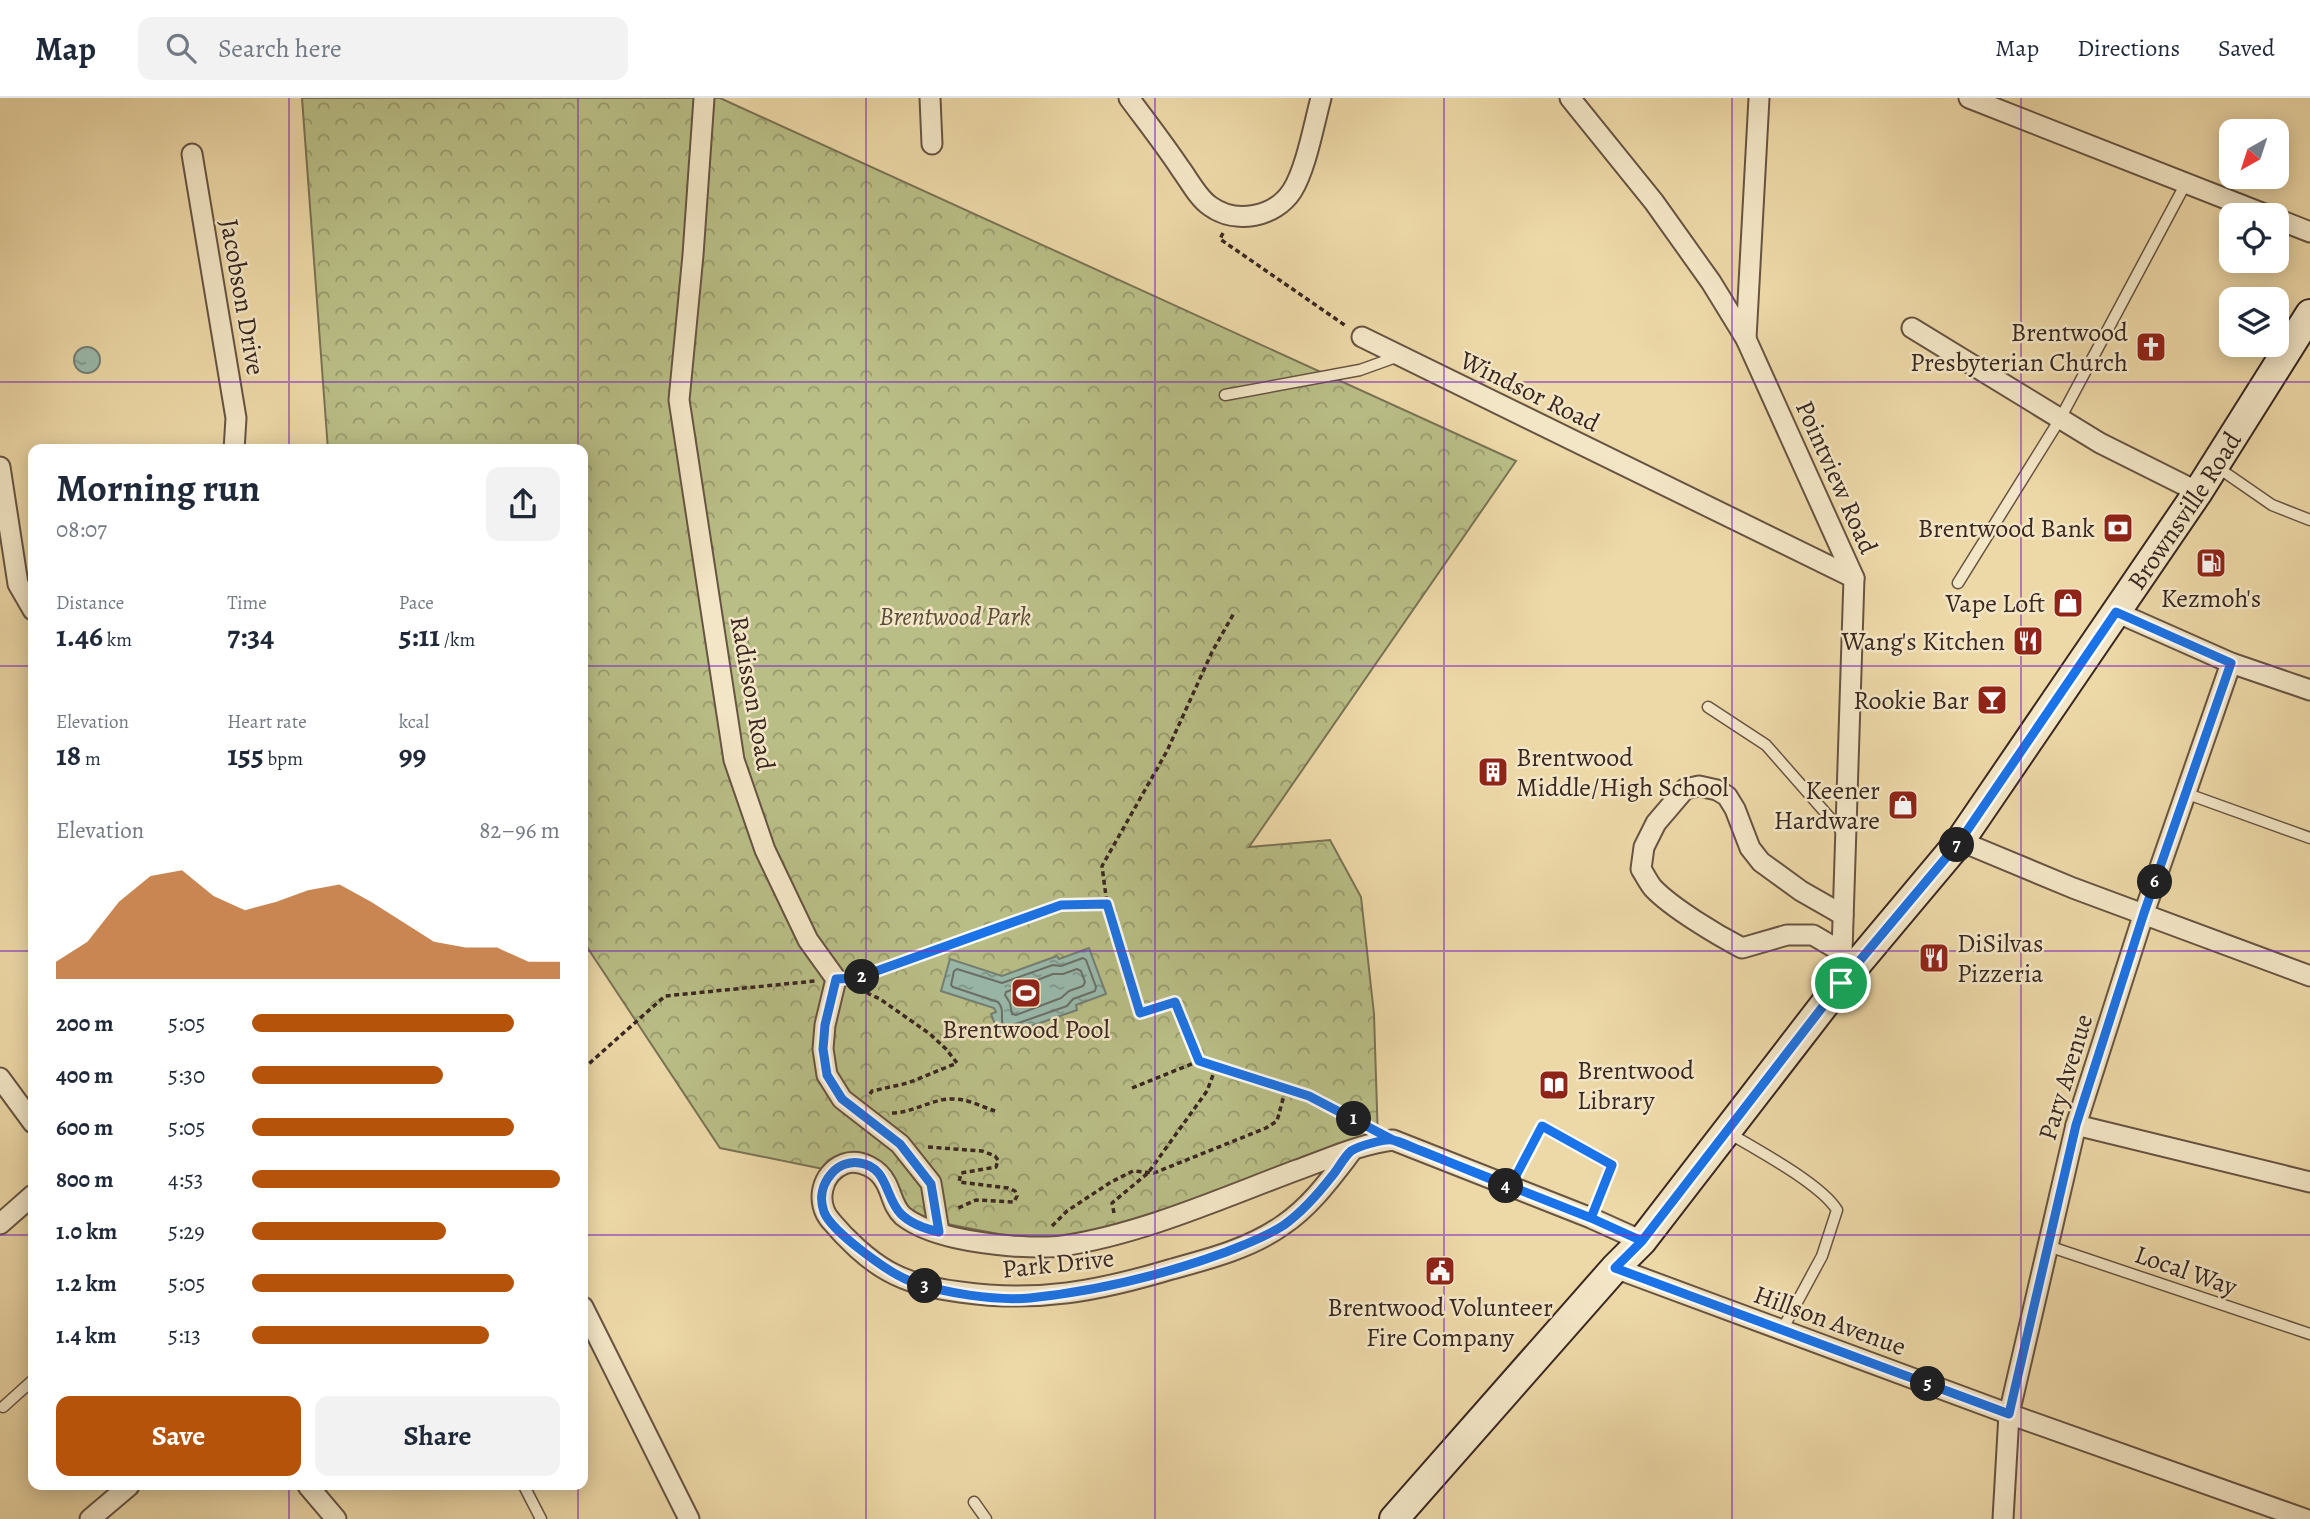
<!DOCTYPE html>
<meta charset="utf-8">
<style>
:root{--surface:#fff;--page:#f2f2f3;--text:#1f2937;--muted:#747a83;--line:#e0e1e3;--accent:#b45309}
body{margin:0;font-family:Alegreya,serif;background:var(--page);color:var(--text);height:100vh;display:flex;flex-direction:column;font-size:26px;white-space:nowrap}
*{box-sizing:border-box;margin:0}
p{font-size:23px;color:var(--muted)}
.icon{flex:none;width:38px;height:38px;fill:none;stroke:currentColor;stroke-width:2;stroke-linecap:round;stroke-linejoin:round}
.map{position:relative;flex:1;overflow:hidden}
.drawer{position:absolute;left:28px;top:346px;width:560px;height:1046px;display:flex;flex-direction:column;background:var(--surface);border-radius:14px;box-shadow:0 4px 18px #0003}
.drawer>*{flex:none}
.needle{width:46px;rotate:219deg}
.fabs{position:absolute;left:2219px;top:21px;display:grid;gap:14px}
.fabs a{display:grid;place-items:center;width:70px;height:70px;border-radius:14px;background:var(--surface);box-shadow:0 4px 18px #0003;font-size:35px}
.pin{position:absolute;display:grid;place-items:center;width:60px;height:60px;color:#fff;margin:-30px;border:4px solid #fff;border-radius:50%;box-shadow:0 2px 7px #0007}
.km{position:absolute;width:35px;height:35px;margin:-18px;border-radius:50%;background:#222;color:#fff;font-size:19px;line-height:35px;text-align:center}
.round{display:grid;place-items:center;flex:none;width:74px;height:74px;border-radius:14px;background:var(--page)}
.summary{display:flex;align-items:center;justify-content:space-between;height:119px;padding:0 28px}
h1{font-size:38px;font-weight:700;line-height:52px}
.stats{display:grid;grid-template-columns:repeat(3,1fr);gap:10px;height:119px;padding:7px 28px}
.stats div{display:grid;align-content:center}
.stats b{font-size:30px;font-weight:700}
.stats small{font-size:19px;font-weight:400}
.stats p{font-size:19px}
.chart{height:196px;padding:14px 28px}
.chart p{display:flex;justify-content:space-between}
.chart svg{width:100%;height:126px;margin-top:7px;fill:var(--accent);opacity:.7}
.button{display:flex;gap:14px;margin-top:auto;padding:14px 28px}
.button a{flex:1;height:80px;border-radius:14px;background:var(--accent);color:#fff;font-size:28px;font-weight:700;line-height:80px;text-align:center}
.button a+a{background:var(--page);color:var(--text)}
ul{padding:0 28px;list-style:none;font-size:23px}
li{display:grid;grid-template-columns:112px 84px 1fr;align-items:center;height:52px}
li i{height:18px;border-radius:9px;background:var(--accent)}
header{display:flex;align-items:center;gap:42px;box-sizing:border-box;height:98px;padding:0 35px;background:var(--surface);border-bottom:2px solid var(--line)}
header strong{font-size:33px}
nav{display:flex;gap:38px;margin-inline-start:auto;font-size:24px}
.search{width:490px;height:63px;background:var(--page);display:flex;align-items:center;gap:18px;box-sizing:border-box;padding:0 24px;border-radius:14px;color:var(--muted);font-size:26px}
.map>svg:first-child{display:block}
.forest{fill:url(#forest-crowns);stroke:#7a7354;stroke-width:2}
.water{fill:url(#water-ripples);stroke:#737f74;stroke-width:2}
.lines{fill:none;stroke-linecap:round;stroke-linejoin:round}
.shore{stroke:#6a7066;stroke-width:2}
.service-casing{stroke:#675442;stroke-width:13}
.minor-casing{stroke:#675442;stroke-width:23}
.secondary-casing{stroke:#3a2821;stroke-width:32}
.path{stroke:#3a2821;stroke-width:3.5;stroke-dasharray:5 3.5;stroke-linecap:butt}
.service{stroke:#f3e6c6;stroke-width:10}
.minor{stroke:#f3e6c6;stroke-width:19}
.secondary{stroke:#f3e6c6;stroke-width:28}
.route-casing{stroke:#fff;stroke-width:14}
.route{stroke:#1a73e8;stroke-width:9}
.grid{fill:none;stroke:#7b2cbf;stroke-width:2;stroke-opacity:0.55}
.labels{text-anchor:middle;stroke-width:5;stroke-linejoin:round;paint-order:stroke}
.street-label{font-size:26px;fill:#3a2821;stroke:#f3e6c6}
.poi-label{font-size:26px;fill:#3a2821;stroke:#f3e6c6;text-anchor:end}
.park-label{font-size:26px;font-style:italic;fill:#5a4e3a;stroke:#f3e6c6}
</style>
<header>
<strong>Map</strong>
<div class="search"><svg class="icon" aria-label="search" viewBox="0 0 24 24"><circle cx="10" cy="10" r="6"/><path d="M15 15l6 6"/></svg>Search here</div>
<nav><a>Map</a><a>Directions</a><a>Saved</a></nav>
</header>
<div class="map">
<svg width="2310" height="1421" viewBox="0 0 2310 1421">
<defs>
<pattern id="forest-crowns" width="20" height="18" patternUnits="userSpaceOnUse" patternTransform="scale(1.75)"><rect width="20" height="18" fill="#b9be86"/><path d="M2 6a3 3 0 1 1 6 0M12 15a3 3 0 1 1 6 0" fill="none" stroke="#979a6d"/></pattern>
<pattern id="water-ripples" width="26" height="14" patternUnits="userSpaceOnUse" patternTransform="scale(1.75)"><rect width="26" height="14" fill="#99b9ab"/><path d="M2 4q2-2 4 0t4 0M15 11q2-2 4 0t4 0" fill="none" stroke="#7e968b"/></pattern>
</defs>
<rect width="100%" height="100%" fill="#edd8a7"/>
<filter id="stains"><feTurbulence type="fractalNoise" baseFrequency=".00286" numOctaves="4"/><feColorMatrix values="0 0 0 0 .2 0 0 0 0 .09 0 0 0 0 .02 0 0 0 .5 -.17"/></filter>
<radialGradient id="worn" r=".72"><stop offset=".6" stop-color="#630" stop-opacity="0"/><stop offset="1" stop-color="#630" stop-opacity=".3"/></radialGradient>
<polygon class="forest" points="302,0 720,0 1516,363 1249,749 1330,742 1361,799 1374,916 1378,1043 1060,1148 901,1117 875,1071 833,1073 720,1050 583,843 583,352 328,352"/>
<g class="water">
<circle cx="87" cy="262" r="13"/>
<polygon points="1089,850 1106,896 1076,907 1077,912 1000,939 991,916 996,914 994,910 941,893 950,861 1002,878 1057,858 1059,861"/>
</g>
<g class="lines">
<g class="shore">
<path d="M1083 860 1086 862 1096 889 1095 893 1073 901 1067 908 1007 929 1003 928C1000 919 1005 912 998 904L953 889 951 887 954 873 957 871 1002 885 1053 867 1061 868Z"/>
<polygon points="1077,871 1081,873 1085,884 1083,888 1069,893 1061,900 1016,917 1012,916 1010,905 1005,897 1006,894 1053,876 1063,876"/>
</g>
<g class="service-casing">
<g id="service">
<polyline points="1225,297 1360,272 1399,258"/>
<polyline points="2217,369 2272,407 2310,422"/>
<polyline points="1958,485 2060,321 2186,85"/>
<polyline points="1708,609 1766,647 1845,737"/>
<polyline points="2185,695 2310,740"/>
<path d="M1727 1034C1756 1051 1821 1086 1837 1112L1822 1158 1782 1232"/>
<polyline points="1510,1089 1542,1028 1612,1067 1591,1120"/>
<polyline points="2048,1148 2310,1236"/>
<polyline points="3,1309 33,1282"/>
<polyline points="524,1388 541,1421"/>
<polyline points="974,1404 986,1421"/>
</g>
</g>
<g class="minor-casing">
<g id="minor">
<polyline points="704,0 693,157 679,302 734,662 765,752 808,842 836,881 825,927 823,951 827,977 842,1001 900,1046 931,1085 939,1134"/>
<polyline points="930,0 932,46"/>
<path d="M1129 0C1146 23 1164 46 1180 70 1189 82 1198 100 1210 108 1236 127 1275 119 1292 93 1306 71 1314 26 1321 0"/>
<polyline points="1570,0 1654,104 1711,184 1746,241 1854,480 1841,885"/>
<polyline points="1969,0 2267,117"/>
<polyline points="192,56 236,320 234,352"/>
<polyline points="2277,121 2310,134"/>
<polyline points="1912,230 2100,345 2198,394"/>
<polyline points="1362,239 1854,480"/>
<polyline points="1746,241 1759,0"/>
<polyline points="0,369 18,486 33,512"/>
<polyline points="2116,514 2231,565 2310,592"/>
<polyline points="1960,743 2073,790 2310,878"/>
<path d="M1842 854 1813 837H1787L1742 850C1717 837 1672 810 1653 790 1648 784 1645 777 1641 771L1644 749 1656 725 1685 691 1699 688 1717 692 1727 698 1735 711 1750 750 1761 764 1801 793 1843 817"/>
<polyline points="0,980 33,1025"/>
<polyline points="2076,1027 2310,1084"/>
<path d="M1352 1053C1331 1080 1311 1108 1283 1127 1251 1150 1209 1161 1172 1171 1099 1193 1037 1205 960 1194 935 1191 911 1186 888 1173 868 1162 846 1141 831 1123 815 1105 821 1075 844 1066 860 1060 879 1071 886 1085 892 1096 893 1109 903 1118 930 1139 979 1145 1012 1148 1028 1149 1047 1150 1062 1148 1142 1136 1222 1100 1297 1072 1328 1061 1360 1046 1393 1042L1591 1120 1642 1143"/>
<polyline points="0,1126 33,1097"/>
<polyline points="1615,1170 2009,1316 2305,1421"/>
<polyline points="583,1209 689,1421"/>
<polyline points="308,1388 336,1421"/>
<polyline points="90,1421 129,1388"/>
<polyline points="2003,1421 2009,1316 2076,1027 2144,815 2231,565"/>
</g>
</g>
<g class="secondary-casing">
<g id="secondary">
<path id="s1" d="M1394 1421 1615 1170 1642 1143 1841 885 1960 743 2198 394 2310 216"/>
</g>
</g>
<g class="path">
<polyline points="1223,135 1220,141 1346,228"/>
<polyline points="857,880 1061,807 1107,806"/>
<polyline points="857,881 865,894 880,901 930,936 946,951 957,965 908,985 872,993 870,996"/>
<polyline points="1199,963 1309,998 1363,1026"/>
<polyline points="583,971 665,898 815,883"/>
<polyline points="1132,990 1199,963 1175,904 1140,915 1107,806 1102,768 1167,653 1212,554 1234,515"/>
<path d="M892 1015C913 1015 931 1001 952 1001 966 1000 982 1009 995 1013"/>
<polyline points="928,1049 982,1053 995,1058 998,1062 996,1069 961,1075 959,1084 1008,1090 1015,1093 1017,1098 1014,1104 976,1102 956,1111"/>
<polyline points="1114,1115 1112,1105 1148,1075 1207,993 1216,969"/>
<polyline points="1052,1128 1067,1113 1111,1084 1133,1073 1154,1075 1266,1030 1277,1023 1286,990"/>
</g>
<use href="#service" class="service"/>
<use href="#minor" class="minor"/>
<use href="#secondary" class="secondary"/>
</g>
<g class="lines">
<g class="route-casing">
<path id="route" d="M1841 885 1642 1143 1591 1120 1393 1042 1309 998 1199 963 1175 904 1140 915 1107 806 1061 807 857 880 836 881 825 927 823 951 827 977 842 1001 900 1046 931 1086 939 1134C926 1131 911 1126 901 1116 885 1100 888 1069 860 1065 850 1063 839 1067 832 1075 822 1086 819 1100 824 1114 832 1134 889 1175 910 1183 944 1195 994 1203 1030 1200 1097 1193 1163 1177 1226 1154 1246 1146 1266 1139 1284 1127 1302 1114 1318 1096 1332 1078 1338 1071 1344 1059 1351 1053 1358 1048 1384 1041 1392 1042 1401 1043 1413 1050 1422 1053 1451 1065 1481 1077 1510 1089L1542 1028 1612 1067 1591 1120 1642 1143 1615 1170 2009 1316 2076 1027 2144 815 2231 565 2116 514 1960 743 1841 885"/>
</g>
<use href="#route" class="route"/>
</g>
<path class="grid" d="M289 0V352M578 0V352M866 0V1421M1155 0V1421M1444 0V1421M1732 0V1421M2021 0V1421M0 284H2310M0 568H33M583 568H2310M0 853H33M583 853H2310M0 1137H33M583 1137H2310M289 1388V1421M578 1388V1421"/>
<defs>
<g id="church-square" transform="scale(1.575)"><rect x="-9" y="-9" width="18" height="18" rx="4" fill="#8f2418" stroke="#f3e6c6"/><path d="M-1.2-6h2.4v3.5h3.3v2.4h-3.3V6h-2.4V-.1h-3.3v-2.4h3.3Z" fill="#fff"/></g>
<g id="bank-square" transform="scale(1.575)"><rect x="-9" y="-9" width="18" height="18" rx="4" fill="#8f2418" stroke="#f3e6c6"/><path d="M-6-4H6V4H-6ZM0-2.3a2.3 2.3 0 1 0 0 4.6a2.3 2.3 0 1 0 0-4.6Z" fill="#fff"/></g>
<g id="fuel-square" transform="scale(1.575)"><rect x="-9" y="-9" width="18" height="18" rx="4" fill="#8f2418" stroke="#f3e6c6"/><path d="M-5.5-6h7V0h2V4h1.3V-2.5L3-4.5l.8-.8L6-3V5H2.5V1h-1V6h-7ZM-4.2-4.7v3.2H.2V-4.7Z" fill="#fff"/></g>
<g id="shop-square" transform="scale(1.575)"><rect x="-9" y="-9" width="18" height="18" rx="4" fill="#8f2418" stroke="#f3e6c6"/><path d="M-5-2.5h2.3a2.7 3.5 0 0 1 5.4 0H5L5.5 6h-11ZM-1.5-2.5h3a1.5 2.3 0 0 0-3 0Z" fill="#fff"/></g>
<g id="restaurant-square" transform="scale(1.575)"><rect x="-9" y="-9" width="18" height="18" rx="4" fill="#8f2418" stroke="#f3e6c6"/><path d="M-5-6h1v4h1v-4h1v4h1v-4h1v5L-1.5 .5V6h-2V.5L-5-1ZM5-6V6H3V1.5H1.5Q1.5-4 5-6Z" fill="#fff"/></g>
<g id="bar-square" transform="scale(1.575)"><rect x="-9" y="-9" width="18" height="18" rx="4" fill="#8f2418" stroke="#f3e6c6"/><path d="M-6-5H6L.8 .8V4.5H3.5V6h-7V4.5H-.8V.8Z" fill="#fff"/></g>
<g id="building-square" transform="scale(1.575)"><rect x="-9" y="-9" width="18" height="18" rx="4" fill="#8f2418" stroke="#f3e6c6"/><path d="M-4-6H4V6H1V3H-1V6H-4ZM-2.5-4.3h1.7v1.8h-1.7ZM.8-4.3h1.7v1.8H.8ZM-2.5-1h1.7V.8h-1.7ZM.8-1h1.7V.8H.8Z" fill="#fff"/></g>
<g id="stadium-square" transform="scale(1.575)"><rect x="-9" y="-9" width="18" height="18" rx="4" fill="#8f2418" stroke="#f3e6c6"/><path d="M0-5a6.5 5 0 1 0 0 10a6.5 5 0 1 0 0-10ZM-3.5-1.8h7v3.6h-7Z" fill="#fff"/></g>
<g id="library-square" transform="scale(1.575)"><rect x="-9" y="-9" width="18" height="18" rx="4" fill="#8f2418" stroke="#f3e6c6"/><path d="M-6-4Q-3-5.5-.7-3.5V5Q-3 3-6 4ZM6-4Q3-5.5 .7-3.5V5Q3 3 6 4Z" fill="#fff"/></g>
<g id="civic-square" transform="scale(1.575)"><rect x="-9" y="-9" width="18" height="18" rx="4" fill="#8f2418" stroke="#f3e6c6"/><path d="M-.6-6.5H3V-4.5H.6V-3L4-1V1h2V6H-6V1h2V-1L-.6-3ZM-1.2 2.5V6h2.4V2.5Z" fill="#fff"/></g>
</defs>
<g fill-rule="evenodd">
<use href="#church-square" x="2151" y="249"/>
<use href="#bank-square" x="2118" y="430"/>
<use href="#fuel-square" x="2211" y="465"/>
<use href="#shop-square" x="2068" y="505"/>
<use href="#restaurant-square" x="2028" y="543"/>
<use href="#bar-square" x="1992" y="602"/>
<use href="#building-square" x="1493" y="674"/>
<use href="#shop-square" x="1903" y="707"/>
<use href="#restaurant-square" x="1934" y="860"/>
<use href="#stadium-square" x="1026" y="895"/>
<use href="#library-square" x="1554" y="987"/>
<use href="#civic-square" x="1440" y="1173"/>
</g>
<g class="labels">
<g class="street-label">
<text transform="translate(243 199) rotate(80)" y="9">Jacobson Drive</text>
<text transform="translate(1530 293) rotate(26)" y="9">Windsor Road</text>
<text transform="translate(1837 379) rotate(66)" y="9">Pointview Road</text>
<text dy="9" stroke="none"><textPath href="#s1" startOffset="1283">Brownsville Road</textPath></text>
<text transform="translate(753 595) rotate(80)" y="9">Radisson Road</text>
<text transform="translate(2065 979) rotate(-73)" y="9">Pary Avenue</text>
<text transform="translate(1058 1165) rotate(-6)" y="9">Park Drive</text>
<text transform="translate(2186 1172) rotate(19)" y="9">Local Way</text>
<text transform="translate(1830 1222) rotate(20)" y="9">Hillson Avenue</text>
</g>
<g class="poi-label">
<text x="2128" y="243">Brentwood<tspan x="2128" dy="30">Presbyterian Church</tspan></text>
<text x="2095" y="439">Brentwood Bank</text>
<text x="2211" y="509" text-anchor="middle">Kezmoh's</text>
<text x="2045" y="514">Vape Loft</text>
<text x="2005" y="552">Wang's Kitchen</text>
<text x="1969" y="611">Rookie Bar</text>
<text x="1516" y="668" text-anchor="start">Brentwood<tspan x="1516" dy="30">Middle/High School</tspan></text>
<text x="1880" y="701">Keener<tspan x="1880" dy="30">Hardware</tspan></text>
<text x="1957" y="854" text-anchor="start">DiSilvas<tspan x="1957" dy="30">Pizzeria</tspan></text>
<text x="1026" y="940" text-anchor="middle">Brentwood Pool</text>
<text x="1577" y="981" text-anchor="start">Brentwood<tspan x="1577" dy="30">Library</tspan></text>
<text x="1440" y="1218" text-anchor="middle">Brentwood Volunteer<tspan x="1440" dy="30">Fire Company</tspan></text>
</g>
<g class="park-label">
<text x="955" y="527">Brentwood Park</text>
</g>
</g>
<rect width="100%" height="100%" filter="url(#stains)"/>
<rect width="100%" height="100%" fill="url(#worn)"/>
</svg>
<div class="fabs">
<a><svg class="needle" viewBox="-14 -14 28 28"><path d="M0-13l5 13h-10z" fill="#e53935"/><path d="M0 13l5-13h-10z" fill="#747a83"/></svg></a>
<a><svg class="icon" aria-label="locate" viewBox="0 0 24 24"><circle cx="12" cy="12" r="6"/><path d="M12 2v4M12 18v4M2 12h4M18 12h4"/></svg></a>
<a><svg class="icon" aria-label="layers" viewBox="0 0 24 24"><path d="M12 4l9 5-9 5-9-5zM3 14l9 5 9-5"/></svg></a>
</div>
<div class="pin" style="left:1841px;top:885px;background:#1e9e55"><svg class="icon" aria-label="arrive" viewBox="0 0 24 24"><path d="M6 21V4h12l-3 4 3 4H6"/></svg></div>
<b class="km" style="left:1354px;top:1021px">1</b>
<b class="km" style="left:862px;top:879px">2</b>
<b class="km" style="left:925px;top:1188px">3</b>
<b class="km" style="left:1506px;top:1088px">4</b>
<b class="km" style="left:1928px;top:1286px">5</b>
<b class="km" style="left:2155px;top:784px">6</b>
<b class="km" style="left:1957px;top:747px">7</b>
<section class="drawer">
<div class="summary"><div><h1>Morning run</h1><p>08:07</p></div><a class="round"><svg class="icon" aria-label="share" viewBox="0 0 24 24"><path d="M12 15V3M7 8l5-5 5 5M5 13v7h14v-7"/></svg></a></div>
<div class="stats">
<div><p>Distance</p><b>1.46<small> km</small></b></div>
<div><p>Time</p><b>7:34</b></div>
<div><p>Pace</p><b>5:11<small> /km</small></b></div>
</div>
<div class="stats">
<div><p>Elevation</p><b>18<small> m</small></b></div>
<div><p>Heart rate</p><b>155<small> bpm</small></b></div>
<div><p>kcal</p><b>99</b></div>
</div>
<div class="chart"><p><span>Elevation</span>82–96 m</p>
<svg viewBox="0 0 160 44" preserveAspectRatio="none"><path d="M0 44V38L10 31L20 17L30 8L40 6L50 15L60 20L70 17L80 13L90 11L100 17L110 24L120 31L130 33L140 33L150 38L160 38V44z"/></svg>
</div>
<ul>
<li><b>200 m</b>5:05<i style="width:85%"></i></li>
<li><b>400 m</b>5:30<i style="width:62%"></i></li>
<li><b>600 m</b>5:05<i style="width:85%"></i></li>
<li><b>800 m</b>4:53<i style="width:100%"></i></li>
<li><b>1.0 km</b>5:29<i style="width:63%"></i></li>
<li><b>1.2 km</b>5:05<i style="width:85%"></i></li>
<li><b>1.4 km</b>5:13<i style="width:77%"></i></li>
</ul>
<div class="button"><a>Save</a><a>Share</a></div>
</section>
</div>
